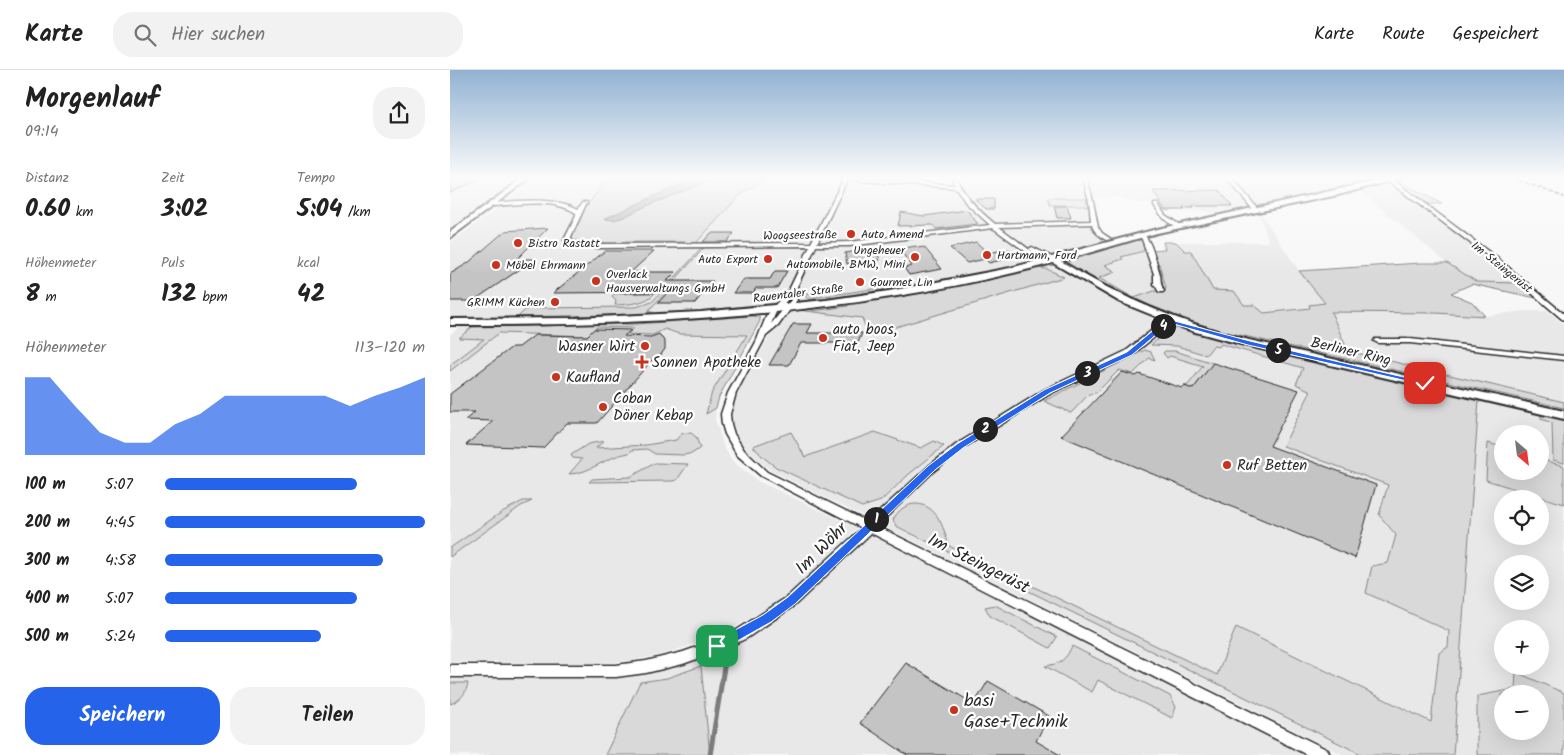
<!DOCTYPE html>
<html lang="de">
<meta charset="utf-8">
<style>
:root{--surface:#fff;--page:#f2f2f2;--text:#222;--muted:#767676;--line:#e0e0e0;--accent:#2563eb}
body{margin:0;font-family:Kalam,sans-serif;background:var(--page);color:var(--text);height:100vh;display:flex;flex-direction:column;font-size:19px;white-space:nowrap}
*{box-sizing:border-box;margin:0}
p{font-size:16px;color:var(--muted)}
.icon{flex:none;width:28px;height:28px;fill:none;stroke:currentColor;stroke-width:2;stroke-linecap:round;stroke-linejoin:round}
.map{position:relative;flex:1;overflow:hidden}
.panel{display:flex;flex-direction:column;background:var(--surface);width:450px}
.panel>*{flex:none}
.needle{width:32px;rotate:152deg}
.fabs{position:absolute;left:1044px;top:355px;display:grid;gap:10px}
.fabs a{display:grid;place-items:center;width:55px;height:55px;border-radius:50%;background:var(--surface);box-shadow:0 5px 20px #0002;font-size:25px}
.pin{position:absolute;display:grid;place-items:center;width:42px;height:42px;color:#fff;margin:-21px;border-radius:10px;box-shadow:0 2px 8px #0006}
.km{position:absolute;width:25px;height:25px;margin:-12px;border-radius:50%;background:#222;color:#fff;font-size:14px;line-height:25px;text-align:center}
.round{display:grid;place-items:center;flex:none;width:52px;height:52px;border-radius:20px;background:var(--page)}
.overview{display:flex;align-items:center;justify-content:space-between;height:85px;padding:0 25px}
h1{font-size:28px;font-weight:600;line-height:38px}
.stats{display:grid;grid-template-columns:repeat(3,1fr);gap:8px;height:85px;padding:5px 25px}
.stats div{display:grid;align-content:center}
.stats b{font-size:25px;font-weight:600}
.stats small{font-size:14px;font-weight:400}
.stats p{font-size:14px}
.chart{height:140px;padding:10px 25px}
.chart p{display:flex;justify-content:space-between}
.chart svg{width:100%;height:90px;margin-top:5px;fill:var(--accent);opacity:.7}
.button{display:flex;gap:10px;margin-top:auto;padding:10px 25px}
.button a{flex:1;height:58px;border-radius:20px;background:var(--accent);color:#fff;font-size:20px;font-weight:600;line-height:58px;text-align:center}
.button a+a{background:var(--page);color:var(--text)}
ul{padding:0 25px;list-style:none;font-size:16px}
li{display:grid;grid-template-columns:80px 60px 1fr;align-items:center;height:38px}
li i{height:12px;border-radius:6px;background:var(--accent)}
header{display:flex;align-items:center;gap:30px;box-sizing:border-box;height:70px;padding:0 25px;background:var(--surface);border-bottom:1px solid var(--line)}
header strong{font-size:24px}
nav{display:flex;gap:28px;margin-inline-start:auto;font-size:18px}
.search{width:350px;height:45px;background:var(--page);display:flex;align-items:center;gap:12px;box-sizing:border-box;padding:0 18px;border-radius:20px;color:var(--muted);font-size:19px}
main{display:flex;flex:1;min-height:0}
.map>svg:first-child{display:block}
.built{fill:#e8e8e8;fill-rule:evenodd}
.green{fill:#d9d9d9;stroke:#828282;fill-rule:evenodd}
.water{fill:#b0b0b0;stroke:#7b7b7b}
.lines{fill:none;stroke-linecap:round;stroke-linejoin:round}
.stream{stroke:#7b7b7b;stroke-width:5}
.building{fill:#c4c4c4;stroke:#2b2b2b}
.street-casing{stroke:#2b2b2b;stroke-width:3}
.secondary-casing{stroke:#2b2b2b;stroke-width:4}
.street{fill:#fff;fill-rule:evenodd}
.secondary{fill:#fff;fill-rule:evenodd}
.rail{stroke:#2b2b2b;stroke-width:2;stroke-dasharray:4.5 2;stroke-linecap:butt}
.route{fill:#2563eb;stroke:#fff}
.poi-dot{fill:#c8321e;stroke:#fff;stroke-width:2}
.labels{text-anchor:middle;stroke-width:4.5;stroke-linejoin:round;paint-order:stroke}
.far-poi-label{font-size:12px;fill:#2b2b2b;stroke:#fff;text-anchor:start}
.far-street-label{font-size:12px;fill:#2b2b2b;stroke:#fff}
.poi-label{font-size:15px;fill:#2b2b2b;stroke:#fff;text-anchor:start}
.street-label{font-size:15px;fill:#2b2b2b;stroke:#fff}
.near-street-label{font-size:18px;fill:#2b2b2b;stroke:#fff}
.near-poi-label{font-size:18px;fill:#2b2b2b;stroke:#fff;text-anchor:start}
</style>
<header>
<strong>Karte</strong>
<div class="search"><svg class="icon" aria-label="search" viewBox="0 0 24 24"><circle cx="10" cy="10" r="6"/><path d="M15 15l6 6"/></svg>Hier suchen</div>
<nav><a>Karte</a><a>Route</a><a>Gespeichert</a></nav>
</header>
<main>
<section class="panel">
<div class="overview"><div><h1>Morgenlauf</h1><p>09:14</p></div><a class="round"><svg class="icon" aria-label="share" viewBox="0 0 24 24"><path d="M12 15V3M7 8l5-5 5 5M5 13v7h14v-7"/></svg></a></div>
<div class="stats">
<div><p>Distanz</p><b>0.60<small> km</small></b></div>
<div><p>Zeit</p><b>3:02</b></div>
<div><p>Tempo</p><b>5:04<small> /km</small></b></div>
</div>
<div class="stats">
<div><p>Höhenmeter</p><b>8<small> m</small></b></div>
<div><p>Puls</p><b>132<small> bpm</small></b></div>
<div><p>kcal</p><b>42</b></div>
</div>
<div class="chart"><p><span>Höhenmeter</span>113–120 m</p>
<svg viewBox="0 0 160 44" preserveAspectRatio="none"><path d="M0 44V6L10 6L20 20L30 33L40 38L50 38L60 29L70 24L80 15L90 15L100 15L110 15L120 15L130 20L140 15L150 11L160 6V44z"/></svg>
</div>
<ul>
<li><b>100 m</b>5:07<i style="width:74%"></i></li>
<li><b>200 m</b>4:45<i style="width:100%"></i></li>
<li><b>300 m</b>4:58<i style="width:84%"></i></li>
<li><b>400 m</b>5:07<i style="width:74%"></i></li>
<li><b>500 m</b>5:24<i style="width:60%"></i></li>
</ul>
<div class="button"><a>Speichern</a><a>Teilen</a></div>
</section>
<div class="map">
<svg width="1114" height="685" viewBox="0 0 1114 685">
<rect width="100%" height="100%" fill="#f7f7f7"/>
<filter id="ink" filterUnits="userSpaceOnUse"><feTurbulence type="fractalNoise" baseFrequency=".02" numOctaves="2"/><feDisplacementMap in="SourceGraphic" scale="10" xChannelSelector="R" yChannelSelector="G"/><feConvolveMatrix kernelMatrix="1 2 1 2 8 2 1 2 1" color-interpolation-filters="sRGB"/></filter>
<g filter="url(#ink)">
<g class="built">
<polygon points="0,108 72,108 0,162"/>
<polygon points="83,108 158,108 129,146 140,174 244,174 291,124 317,108 387,109 503,118 514,132 542,155 420,172 364,173 330,235 199,246 52,250 55,248 0,247 0,173 45,140"/>
<polygon points="507,108 943,108 767,147 756,141 710,142 706,133 686,133 670,127 640,127 645,161 664,172 599,190 548,155 518,130 510,119"/>
<polygon points="937,114 945,116 1052,198 1069,213 1027,212 997,193 910,121 810,142 849,201 875,233 860,235 860,237 814,243 804,235 794,235 784,221 763,221 741,181 735,181 726,172 819,172 809,142"/>
<polygon points="543,157 596,191 506,210 426,223 337,234 366,175 437,171"/>
<polygon points="693,164 698,169 705,193 709,194 716,219 714,222 675,231 602,191"/>
<path d="M598 193 671 233 709 249 768 267 1114 345V685H894L320 400 299 383 289 370 282 351 283 336 290 319 335 238 425 226ZM1052 364H1090V401H1052ZM1052 429H1090V466H1052ZM1052 494H1090V531H1052ZM1052 559H1090V596H1052ZM1052 624H1090V661H1052Z"/>
<polygon points="881,241 985,243 1035,246 1074,241 1098,241 1114,255 1114,332 898,281"/>
<polygon points="10,257 22,257 10,267 35,268 0,295 0,265"/>
<polygon points="147,257 185,258 179,264 203,265 215,259 229,264 297,265 262,322 257,343 266,338 265,349 274,377 282,391 308,411 407,458 354,511 323,536 270,565 215,584 181,591 145,593 0,592 0,301 49,263 137,266"/>
<polygon points="420,461 861,685 0,685 0,609 175,608 247,591 308,563 351,531"/>
</g>
<g class="green">
<polygon points="158,108 245,108 155,149 196,136 266,108 317,108 291,124 245,174 235,174 236,172 171,172 168,175 121,173 117,165 129,146"/>
<polygon points="949,113 953,113 992,134 973,134"/>
<polygon points="598,128 636,128 638,137 634,135 600,135"/>
<polygon points="683,169 692,171 694,181 671,187 673,189 655,195 666,202 649,208 684,228 704,221 714,222 716,218 709,194 705,193 702,180 715,179 713,172 726,172 735,181 741,181 763,220 784,221 794,235 804,235 814,243 860,238 859,235 875,233 849,201 970,193 997,193 1027,212 1069,213 1086,228 1022,214 1001,223 1022,232 1035,246 985,243 881,242 898,281 1114,332 1114,338 772,261 709,242 668,224 618,194 620,190"/>
<polygon points="252,178 254,178 224,211 227,211 197,242 203,242 201,244 68,247 75,240 81,238 186,237 202,232"/>
<polygon points="586,198 597,199 614,207 422,264 415,256 412,248 348,240 361,238 363,241 398,236 398,233 482,219"/>
<polygon points="456,211 459,216 374,229 359,229 352,225 352,222 356,222 356,224 367,227 451,215 450,212"/>
<path d="M205 223C195 234 180 234 165 235L166 231 162 227 164 224Z"/>
<polygon points="302,246 309,247 310,251 269,327 266,338 256,344 262,322 297,265 229,264 215,259 203,265 178,264 184,258 147,257 137,266 49,263 0,301 0,295 34,269 9,268 22,257 186,254"/>
<path d="M727 258 773 271 1029 330 1003 685H913L446 456 443 450C452 431 474 428 487 446 493 455 496 466 499 476L767 605 786 557 981 652 989 583 998 577 999 561 916 523 922 496 938 493 946 465 929 445 938 415 833 376 861 321 846 314 853 298 771 274 769 277 763 276 756 285 727 276 701 275 717 261Z"/>
<polygon points="695,280 701,282 705,290 699,288 683,304 669,300 646,323 639,324 621,343 594,331"/>
<polygon points="715,281 725,281 763,293 743,319 734,316 738,315 753,296 720,286 717,288 713,283"/>
<polygon points="1091,344 1114,349 1114,393 1103,390 1102,353 1091,349"/>
<polygon points="341,362 355,387 425,362 471,378 484,371 494,376 458,405 431,431 412,437 326,397 313,387 303,376"/>
<path d="M241 363 246 367 250 378 243 383 234 385 205 384 197 379 182 380 179 383C156 386 140 404 119 404L132 389 123 388 121 385 138 374 154 371 146 378 196 375 226 370 231 364Z"/>
<polygon points="1038,373 1052,377 1052,401 1090,401 1090,389 1114,396 1114,434 1036,410"/>
<polygon points="205,393 238,394 227,410 222,411 139,412 142,409 180,407"/>
<polygon points="73,431 82,431 71,436 0,487 0,478 52,442"/>
<polygon points="545,535 607,567 600,578 540,546 535,537"/>
<path d="M622 576 720 626 726 637 722 648 648 610 642 622 595 596C610 594 616 590 622 576Z"/>
<polygon points="251,596 260,685 155,685 190,612 217,608"/>
<path d="M1066 602 1114 623V685H1027V626L1065 619ZM1052 624H1090V661H1052Z"/>
<path d="M0 613H18C16 624 11 630 0 634Z"/>
</g>
<polygon class="water" points="245,108 266,108 196,136 172,148 163,150 154,149"/>
<g class="lines">
<g class="stream">
<polyline points="274,558 274,568"/>
<polyline points="260,685 275,591 275,577"/>
</g>
</g>
<g class="building">
<polygon points="0,108 32,108 0,123"/>
<polygon points="769,120 782,136 743,136 744,138 733,138 735,140 715,140 703,121"/>
<polygon points="525,129 544,129 544,139 536,139"/>
<polygon points="604,136 617,136 621,148 607,148"/>
<polygon points="517,140 528,154 486,159 483,155 448,156 451,142 474,146"/>
<polygon points="98,158 67,189 85,189 23,231 0,231 0,204 18,193 55,161"/>
<polygon points="261,163 284,163 277,172 253,172"/>
<polygon points="526,172 538,183 558,179 568,186 539,193 535,189 517,193 500,178"/>
<polygon points="466,176 468,178 474,177 492,199 459,205 454,198 462,196 449,179"/>
<polygon points="426,178 430,190 397,194 395,183"/>
<polygon points="155,181 204,181 181,202 226,202 217,211 263,211 245,233 208,233 218,222 103,223"/>
<polygon points="325,201 337,201 327,218 306,218 303,223 283,223 294,209 320,209"/>
<polygon points="343,254 362,254 357,263 389,263 390,260 406,260 405,263 412,263 408,273 351,273 339,295 319,295"/>
<polygon points="144,259 181,260 174,266 201,267 209,264 215,272 215,279 207,290 203,289 147,353 117,353 93,378 16,375 43,351 15,350 25,342 0,342 0,324 62,277 69,277 85,265 137,266"/>
<polygon points="763,293 849,320 820,376 926,415 905,488 611,366 672,302 686,306 689,304 732,318 734,316 743,319"/>
<polygon points="456,593 524,634 538,611 599,646 586,671 610,685 457,685 410,653"/>
</g>
<g class="lines">
<g class="street-casing">
<g id="street">
<path d="M385 108H408L505 115 502 108H506C515 127 529 141 545 154L641 151 639 131 633 108H637L643 131 648 157 652 163 661 169 656 170C650 166 643 162 642 154L549 157 596 192V194L594 195 543 158 399 176H366L345 221 347 230 328 256 316 266 286 323 280 344 281 354 284 364 294 380 317 402 418 452 479 396 507 374 594 320 676 281 716 249H722V253L682 285 600 324 513 378 485 400 427 456 878 680 880 685H857L421 463 345 535 297 568 272 580 233 594 196 603 166 607H0V595H166L196 591 233 582 264 571 287 560 337 527 412 458 311 406 287 385 275 364 272 354 271 344 278 323 306 272 316 247 324 236 339 220 360 176 150 178 124 176 114 170 126 146V143C103 128 68 135 41 136L39 135V134C63 130 107 127 128 139L133 132H137L120 169 125 172 150 174 361 173 393 110ZM397 110 506 118 516 133 540 155 399 172 367 173ZM340 227 341 230 321 254 326 242Z"/>
<polygon points="777,108 782,108 808,139 808,141 804,141"/>
<polygon points="938,109 942,109 1047,188 1114,244 1114,250 1112,249 1043,190 938,111"/>
<path d="M704 134H708L715 145 730 155V157C718 156 710 145 704 135Z"/>
<path d="M689 164H693C701 170 706 191 709 201 712 210 709 212 714 221L713 222H709L704 214V204L692 169 689 166Z"/>
<polygon points="582,177 606,189 607,190 602,191 580,180 579,179"/>
<polygon points="925,269 960,269 1114,286 1114,290 960,273 928,273 924,271"/>
</g>
</g>
<g class="secondary-casing">
<g id="secondary">
<polygon points="73,108 80,108 0,168 0,162"/>
<path d="M939 108H951L888 125 707 163 611 191C670 228 731 253 799 270L1114 341V349L798 276 742 261 670 232 603 193C407 245 202 256 0 255V249L126 248 251 242 376 230 439 221 560 198 707 159Z"/>
</g>
</g>
<use href="#street" class="street"/>
<use href="#secondary" class="secondary"/>
<polyline class="rail" points="1063,108 1114,127"/>
</g>
</g>
<linearGradient id="sky" x2="0" y2="1"><stop stop-color="#91b2d2"/><stop offset="0.53" stop-color="#fbfbfb"/><stop offset="1" stop-color="#fbfbfb" stop-opacity="0"/></linearGradient>
<rect width="1114" height="204" fill="url(#sky)"/>
<polygon class="route" points="717,249 800,271 979,313 975,315 798,275 720,253 682,285 600,323 513,378 485,400 345,534 321,552 271,580 267,581 263,580 261,576 263,572 313,545 338,527 478,396 507,374 594,320 677,282"/>
<g class="poi-dot">
<circle cx="401" cy="164" r="5"/>
<circle cx="68" cy="173" r="5"/>
<circle cx="537" cy="185" r="5"/>
<circle cx="465" cy="187" r="5"/>
<circle cx="318" cy="189" r="5"/>
<circle cx="46" cy="195" r="5"/>
<circle cx="146" cy="211" r="5"/>
<circle cx="410" cy="212" r="5"/>
<circle cx="105" cy="232" r="5"/>
<circle cx="373" cy="268" r="5"/>
<circle cx="195" cy="276" r="5"/>
<path d="M189.5 284.5h5v5h5v5h-5v5h-5v-5h-5v-5h5z"/>
<circle cx="106" cy="307" r="5"/>
<circle cx="153" cy="337" r="5"/>
<circle cx="777" cy="395" r="5"/>
<circle cx="504" cy="640" r="5"/>
</g>
<g class="labels">
<g class="far-poi-label">
<text x="411" y="168">Auto Amend</text>
<text x="78" y="177">Bistro Rastatt</text>
<text x="455" y="184" text-anchor="end">Ungeheuer<tspan x="455" dy="14">Automobile, BMW, Mini</tspan></text>
<text x="547" y="189">Hartmann, Ford</text>
<text x="308" y="193" text-anchor="end">Auto Export</text>
<text x="56" y="199">Möbel Ehrmann</text>
<text x="156" y="208">Overlack<tspan x="156" dy="14">Hausverwaltungs GmbH</tspan></text>
<text x="420" y="216">Gourmet Lin</text>
<text x="95" y="236" text-anchor="end">GRIMM Küchen</text>
</g>
<g class="far-street-label">
<text transform="translate(350 165) rotate(-1)" y="4">Woogseestraße</text>
<text transform="translate(1052 197) rotate(39)" y="4">Im Steingerüst</text>
<text transform="translate(348 223) rotate(-7)" y="4">Rauentaler Straße</text>
</g>
<g class="poi-label">
<text x="383" y="264">auto boos,<tspan x="383" dy="17">Fiat, Jeep</tspan></text>
<text x="185" y="281" text-anchor="end">Wasner Wirt</text>
<text x="202" y="297">Sonnen Apotheke</text>
<text x="116" y="312">Kaufland</text>
<text x="163" y="333">Coban<tspan x="163" dy="17">Döner Kebap</tspan></text>
<text x="787" y="400">Ruf Betten</text>
</g>
<g class="street-label">
<text transform="translate(901 281) rotate(13)" y="5">Berliner Ring</text>
</g>
<g class="near-street-label">
<text transform="translate(371 478) rotate(-45)" y="6">Im Wöhr</text>
<text transform="translate(529 493) rotate(27)" y="6">Im Steingerüst</text>
</g>
<g class="near-poi-label">
<text x="514" y="636">basi<tspan x="514" dy="21">Gase+Technik</tspan></text>
</g>
</g>
</svg>
<div class="fabs">
<a><svg class="needle" viewBox="-14 -14 28 28"><path d="M0-13l5 13h-10z" fill="#e53935"/><path d="M0 13l5-13h-10z" fill="#767676"/></svg></a>
<a><svg class="icon" aria-label="locate" viewBox="0 0 24 24"><circle cx="12" cy="12" r="6"/><path d="M12 2v4M12 18v4M2 12h4M18 12h4"/></svg></a>
<a><svg class="icon" aria-label="layers" viewBox="0 0 24 24"><path d="M12 4l9 5-9 5-9-5zM3 14l9 5 9-5"/></svg></a>
<a>+</a>
<a>−</a>
</div>
<div class="pin" style="left:267px;top:576px;background:#1e9e55"><svg class="icon" aria-label="arrive" viewBox="0 0 24 24"><path d="M6 21V4h12l-3 4 3 4H6"/></svg></div>
<div class="pin" style="left:975px;top:313px;background:#d93025"><svg class="icon" aria-label="check" viewBox="0 0 24 24"><path d="M5 12l5 5 9-10"/></svg></div>
<b class="km" style="left:426px;top:449px">1</b>
<b class="km" style="left:535px;top:359px">2</b>
<b class="km" style="left:637px;top:303px">3</b>
<b class="km" style="left:713px;top:256px">4</b>
<b class="km" style="left:828px;top:280px">5</b>
</div>
</main>
